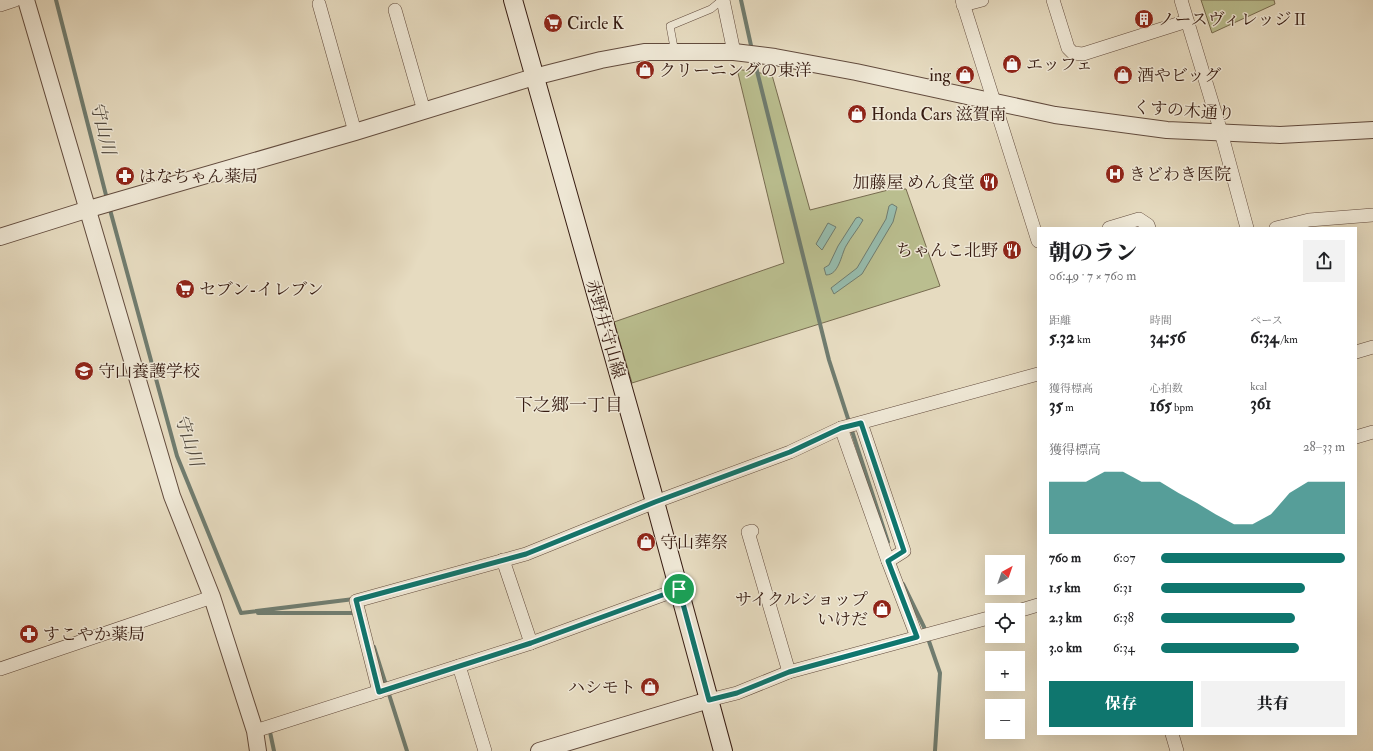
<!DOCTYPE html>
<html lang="ja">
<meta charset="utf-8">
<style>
:root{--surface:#fff;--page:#f2f2f2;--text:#202124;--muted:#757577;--accent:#0f766e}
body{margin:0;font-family:"IM FELL Double Pica","Noto Serif JP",serif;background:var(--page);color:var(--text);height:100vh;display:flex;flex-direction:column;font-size:15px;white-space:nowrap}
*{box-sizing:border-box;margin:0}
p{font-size:13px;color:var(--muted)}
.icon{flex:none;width:22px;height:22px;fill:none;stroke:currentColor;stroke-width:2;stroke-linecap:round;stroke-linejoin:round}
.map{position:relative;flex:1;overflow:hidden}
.sheet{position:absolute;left:1037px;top:227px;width:320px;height:508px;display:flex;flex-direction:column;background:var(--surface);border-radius:0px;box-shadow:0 4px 16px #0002}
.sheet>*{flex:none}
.needle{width:26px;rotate:40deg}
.controls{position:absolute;left:985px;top:555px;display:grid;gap:8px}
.controls a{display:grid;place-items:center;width:40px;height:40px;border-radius:0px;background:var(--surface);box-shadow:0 4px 16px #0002;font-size:20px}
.pin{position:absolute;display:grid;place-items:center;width:34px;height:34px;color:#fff;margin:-17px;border:2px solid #fff;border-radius:50%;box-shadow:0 1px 4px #0007}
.round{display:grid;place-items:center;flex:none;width:42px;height:42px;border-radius:0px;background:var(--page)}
.overview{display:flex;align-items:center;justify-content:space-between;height:68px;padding:0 12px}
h1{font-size:22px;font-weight:800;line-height:30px}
.metrics{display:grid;grid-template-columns:repeat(3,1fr);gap:6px;height:68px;padding:4px 12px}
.metrics div{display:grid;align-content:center}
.metrics b{font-size:17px;font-weight:800}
.metrics small{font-size:11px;font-weight:400}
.metrics p{font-size:11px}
.chart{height:112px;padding:8px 12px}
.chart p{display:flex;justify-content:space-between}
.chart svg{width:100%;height:72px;margin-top:4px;fill:var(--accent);opacity:.7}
.cta{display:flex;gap:8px;margin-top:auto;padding:8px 12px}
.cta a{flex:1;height:46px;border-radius:0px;background:var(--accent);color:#fff;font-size:16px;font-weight:800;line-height:46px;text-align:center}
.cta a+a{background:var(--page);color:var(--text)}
ul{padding:0 12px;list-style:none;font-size:13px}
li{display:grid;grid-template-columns:64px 48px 1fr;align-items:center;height:30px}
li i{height:10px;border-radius:5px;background:var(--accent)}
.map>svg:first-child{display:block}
.green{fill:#babe8f;stroke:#786c50}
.water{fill:#97bcad;stroke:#707c6f}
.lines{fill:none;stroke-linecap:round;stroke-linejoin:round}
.stream{stroke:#707c6f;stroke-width:4}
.service-casing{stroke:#624b3d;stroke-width:8}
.minor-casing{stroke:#624b3d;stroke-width:14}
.tertiary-casing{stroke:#624b3d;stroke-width:18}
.secondary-casing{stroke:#361b11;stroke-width:20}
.service{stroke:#efe8d6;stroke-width:7}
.minor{stroke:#efe8d6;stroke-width:13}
.tertiary{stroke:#efe8d6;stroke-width:16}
.secondary{stroke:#efe8d6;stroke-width:18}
.route-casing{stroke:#fff;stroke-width:8}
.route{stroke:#0f766e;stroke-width:5}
.labels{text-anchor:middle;stroke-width:3;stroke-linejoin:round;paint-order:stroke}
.poi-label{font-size:17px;fill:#361b11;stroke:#efe8d6;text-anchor:start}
.street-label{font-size:17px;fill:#361b11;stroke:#efe8d6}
.water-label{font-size:18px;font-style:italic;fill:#534b40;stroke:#efe8d6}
.neighbourhood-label{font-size:18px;fill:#361b11;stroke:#efe8d6}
</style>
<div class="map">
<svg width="1373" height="751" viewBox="0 0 1373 751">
<rect width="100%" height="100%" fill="#e6dbc0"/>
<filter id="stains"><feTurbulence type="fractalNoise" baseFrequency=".005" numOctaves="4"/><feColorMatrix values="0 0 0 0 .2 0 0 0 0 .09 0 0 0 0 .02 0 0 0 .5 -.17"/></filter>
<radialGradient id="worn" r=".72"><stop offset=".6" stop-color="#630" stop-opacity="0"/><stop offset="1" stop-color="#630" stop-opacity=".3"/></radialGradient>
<g class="green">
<polygon points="1201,0 1274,0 1275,4 1212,33"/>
<polygon points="737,69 772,75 810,210 892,189 906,189 940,286 632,383 614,322 784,263"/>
</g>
<g class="water">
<polygon points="892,204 897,207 893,222 862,274 834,294 831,288 857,268 886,219 889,206"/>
<path d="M859 217 863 220C858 229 851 237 846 246 841 255 839 275 826 275L824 268 829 265 838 246 856 218Z"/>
<polygon points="828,223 836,227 822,250 816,244"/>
</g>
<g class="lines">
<g class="stream">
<polyline points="56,0 107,199"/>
<polyline points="741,0 752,50"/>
<polyline points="754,59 829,360 888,542"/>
<polyline points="109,206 177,456 241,613 354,599"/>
<polyline points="903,584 924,627 940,673 935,751"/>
<polyline points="258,613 358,613"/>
<polyline points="374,647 407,751"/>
<polyline points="270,732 274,751"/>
</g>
<g class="service-casing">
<polyline id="service" points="675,53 670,26 711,9 722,0"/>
</g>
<g class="minor-casing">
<g id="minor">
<polyline points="723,0 734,52"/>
<polyline points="962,0 1038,241"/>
<polyline points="1053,0 1068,48 1073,53 1083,54 1187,21"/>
<polyline points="1181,0 1221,132 1247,228"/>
<polyline points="319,4 355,132"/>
<polyline points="0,5 15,0"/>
<polyline points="963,5 982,0"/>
<polyline points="395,10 424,111"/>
<polyline points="1109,228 1139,219 1148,225 1149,228"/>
<polyline points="1276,228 1309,220 1373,215"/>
<polyline points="1356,352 1373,347"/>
<polyline points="861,423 904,551 888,561 917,637"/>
<polyline points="841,428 888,561"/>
<polyline points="1356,437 1373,432"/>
<polyline points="752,531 748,532 789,672"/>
<polyline points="503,560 531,643"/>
<polyline points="1018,611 1038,605"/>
<polyline points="459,666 485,751"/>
<polyline points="0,669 212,597"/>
<polyline points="379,692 356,601 526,554 655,502 790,452 841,428 1038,374"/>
<polyline points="709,700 737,693 789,672 992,617"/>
<polyline points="255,731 531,643 679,589"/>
<polyline points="1172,734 1177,751"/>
</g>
</g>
<g class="tertiary-casing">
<g id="tertiary">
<polyline points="26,0 172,496 212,597 255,731 258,751"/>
<polyline points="0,237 89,209 355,132 534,77 601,60 644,52 734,52 775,57 856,72 1055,115 1167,130 1280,135 1373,130"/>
<polyline points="539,751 709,700"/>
</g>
</g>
<g class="secondary-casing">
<polyline id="secondary" points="513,0 655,502 723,751"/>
</g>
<use href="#service" class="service"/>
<use href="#minor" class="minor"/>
<use href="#tertiary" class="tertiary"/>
<use href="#secondary" class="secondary"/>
</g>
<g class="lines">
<g class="route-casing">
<polygon id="route" points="861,423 904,551 888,561 917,637 789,672 737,693 709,700 679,589 531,643 379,692 356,600 526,554 655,502 790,452 841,428"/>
</g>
<use href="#route" class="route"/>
</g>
<defs>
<g id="building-disc" transform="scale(1)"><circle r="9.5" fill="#8f2418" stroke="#efe8d6"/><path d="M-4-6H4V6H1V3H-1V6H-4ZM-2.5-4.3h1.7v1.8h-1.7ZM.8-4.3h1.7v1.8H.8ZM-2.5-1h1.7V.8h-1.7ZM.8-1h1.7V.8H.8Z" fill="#fff"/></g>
<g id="supermarket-disc" transform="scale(1)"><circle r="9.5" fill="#8f2418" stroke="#efe8d6"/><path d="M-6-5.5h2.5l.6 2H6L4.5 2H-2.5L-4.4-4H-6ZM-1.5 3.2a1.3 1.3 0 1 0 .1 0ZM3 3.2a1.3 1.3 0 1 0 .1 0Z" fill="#fff"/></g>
<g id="shop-disc" transform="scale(1)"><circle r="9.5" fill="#8f2418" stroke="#efe8d6"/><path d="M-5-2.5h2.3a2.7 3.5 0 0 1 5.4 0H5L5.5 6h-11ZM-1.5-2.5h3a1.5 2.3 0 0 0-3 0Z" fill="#fff"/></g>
<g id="hospital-disc" transform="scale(1)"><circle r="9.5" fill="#8f2418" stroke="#efe8d6"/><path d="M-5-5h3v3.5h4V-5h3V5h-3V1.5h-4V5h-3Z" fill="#fff"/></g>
<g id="pharmacy-disc" transform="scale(1)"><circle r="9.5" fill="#8f2418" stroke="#efe8d6"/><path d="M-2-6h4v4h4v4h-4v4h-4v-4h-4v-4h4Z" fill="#fff"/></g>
<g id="restaurant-disc" transform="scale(1)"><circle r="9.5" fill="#8f2418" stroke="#efe8d6"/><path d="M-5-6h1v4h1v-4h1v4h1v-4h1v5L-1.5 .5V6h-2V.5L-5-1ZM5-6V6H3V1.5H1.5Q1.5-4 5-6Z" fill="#fff"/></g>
<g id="school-disc" transform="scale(1)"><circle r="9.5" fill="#8f2418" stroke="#efe8d6"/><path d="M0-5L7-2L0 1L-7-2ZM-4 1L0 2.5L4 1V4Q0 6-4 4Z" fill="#fff"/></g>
</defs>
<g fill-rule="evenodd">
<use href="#building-disc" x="1144" y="19"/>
<use href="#supermarket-disc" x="553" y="23"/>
<use href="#shop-disc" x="1012" y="64"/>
<use href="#shop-disc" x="645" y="70"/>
<use href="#shop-disc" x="965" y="75"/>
<use href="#shop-disc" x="1123" y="75"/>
<use href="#shop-disc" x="857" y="114"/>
<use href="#hospital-disc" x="1115" y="174"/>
<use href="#pharmacy-disc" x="125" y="176"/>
<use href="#restaurant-disc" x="989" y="182"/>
<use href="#restaurant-disc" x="1012" y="250"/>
<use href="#supermarket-disc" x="185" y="289"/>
<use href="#school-disc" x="84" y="371"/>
<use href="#shop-disc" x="646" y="542"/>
<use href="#shop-disc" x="882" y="609"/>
<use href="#pharmacy-disc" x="29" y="634"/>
<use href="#shop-disc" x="650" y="687"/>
</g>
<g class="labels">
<g class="poi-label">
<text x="1158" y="25">ノースヴィレッジⅡ</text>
<text x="567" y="29">Circle K</text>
<text x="1026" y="70">エッフェ</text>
<text x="659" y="76">クリーニングの東洋</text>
<text x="951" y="81" text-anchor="end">ing</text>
<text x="1137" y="81">酒やビッグ</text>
<text x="871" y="120">Honda Cars 滋賀南</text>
<text x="1129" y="180">きどわき医院</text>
<text x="139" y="182">はなちゃん薬局</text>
<text x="975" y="188" text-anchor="end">加藤屋 めん食堂</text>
<text x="998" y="256" text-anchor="end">ちゃんこ北野</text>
<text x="199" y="295">セブン-イレブン</text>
<text x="98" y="377">守山養護学校</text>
<text x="660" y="548">守山葬祭</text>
<text x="868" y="605" text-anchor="end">サイクルショップ<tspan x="868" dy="20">いけだ</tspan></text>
<text x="43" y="640">すこやか薬局</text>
<text x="636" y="693" text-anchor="end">ハシモト</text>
</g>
<g class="street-label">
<text transform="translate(1184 110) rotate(4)" y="6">くすの木通り</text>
<text transform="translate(606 329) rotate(74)" y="6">赤野井守山線</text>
</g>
<g class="water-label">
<text transform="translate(103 128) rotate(76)" y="6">守山川</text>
<text transform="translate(189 440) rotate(72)" y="6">守山川</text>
</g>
<g class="neighbourhood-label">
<text x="569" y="411">下之郷一丁目</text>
</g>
</g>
<rect width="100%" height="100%" filter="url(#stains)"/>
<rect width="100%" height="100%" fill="url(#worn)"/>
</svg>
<div class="controls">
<a><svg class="needle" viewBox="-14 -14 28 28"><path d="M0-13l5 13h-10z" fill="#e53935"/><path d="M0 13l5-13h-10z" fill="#757577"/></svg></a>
<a><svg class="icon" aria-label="locate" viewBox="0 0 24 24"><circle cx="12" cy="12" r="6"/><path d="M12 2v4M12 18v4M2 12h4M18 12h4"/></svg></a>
<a>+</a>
<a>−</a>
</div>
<div class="pin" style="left:679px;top:589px;background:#1e9e55"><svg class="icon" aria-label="arrive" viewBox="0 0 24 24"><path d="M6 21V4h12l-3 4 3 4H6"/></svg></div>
<section class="sheet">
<div class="overview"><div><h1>朝のラン</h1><p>06:49 · 7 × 760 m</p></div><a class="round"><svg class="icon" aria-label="share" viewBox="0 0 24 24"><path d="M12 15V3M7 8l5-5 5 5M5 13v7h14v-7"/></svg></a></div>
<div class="metrics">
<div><p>距離</p><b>5.32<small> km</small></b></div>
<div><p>時間</p><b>34:56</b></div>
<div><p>ペース</p><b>6:34<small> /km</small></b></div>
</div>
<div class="metrics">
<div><p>獲得標高</p><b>35<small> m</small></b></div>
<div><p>心拍数</p><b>165<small> bpm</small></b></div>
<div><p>kcal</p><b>361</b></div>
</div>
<div class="chart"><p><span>獲得標高</span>28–33 m</p>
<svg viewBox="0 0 160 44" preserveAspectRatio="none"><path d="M0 44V12L10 12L20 12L30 6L40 6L50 12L60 12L70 19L80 25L90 32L100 38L110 38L120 32L130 19L140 12L150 12L160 12V44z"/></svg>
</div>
<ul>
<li><b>760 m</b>6:07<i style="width:100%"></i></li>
<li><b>1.5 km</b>6:31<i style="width:78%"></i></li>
<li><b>2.3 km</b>6:38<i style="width:73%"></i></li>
<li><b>3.0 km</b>6:34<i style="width:75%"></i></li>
</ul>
<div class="cta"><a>保存</a><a>共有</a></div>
</section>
</div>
